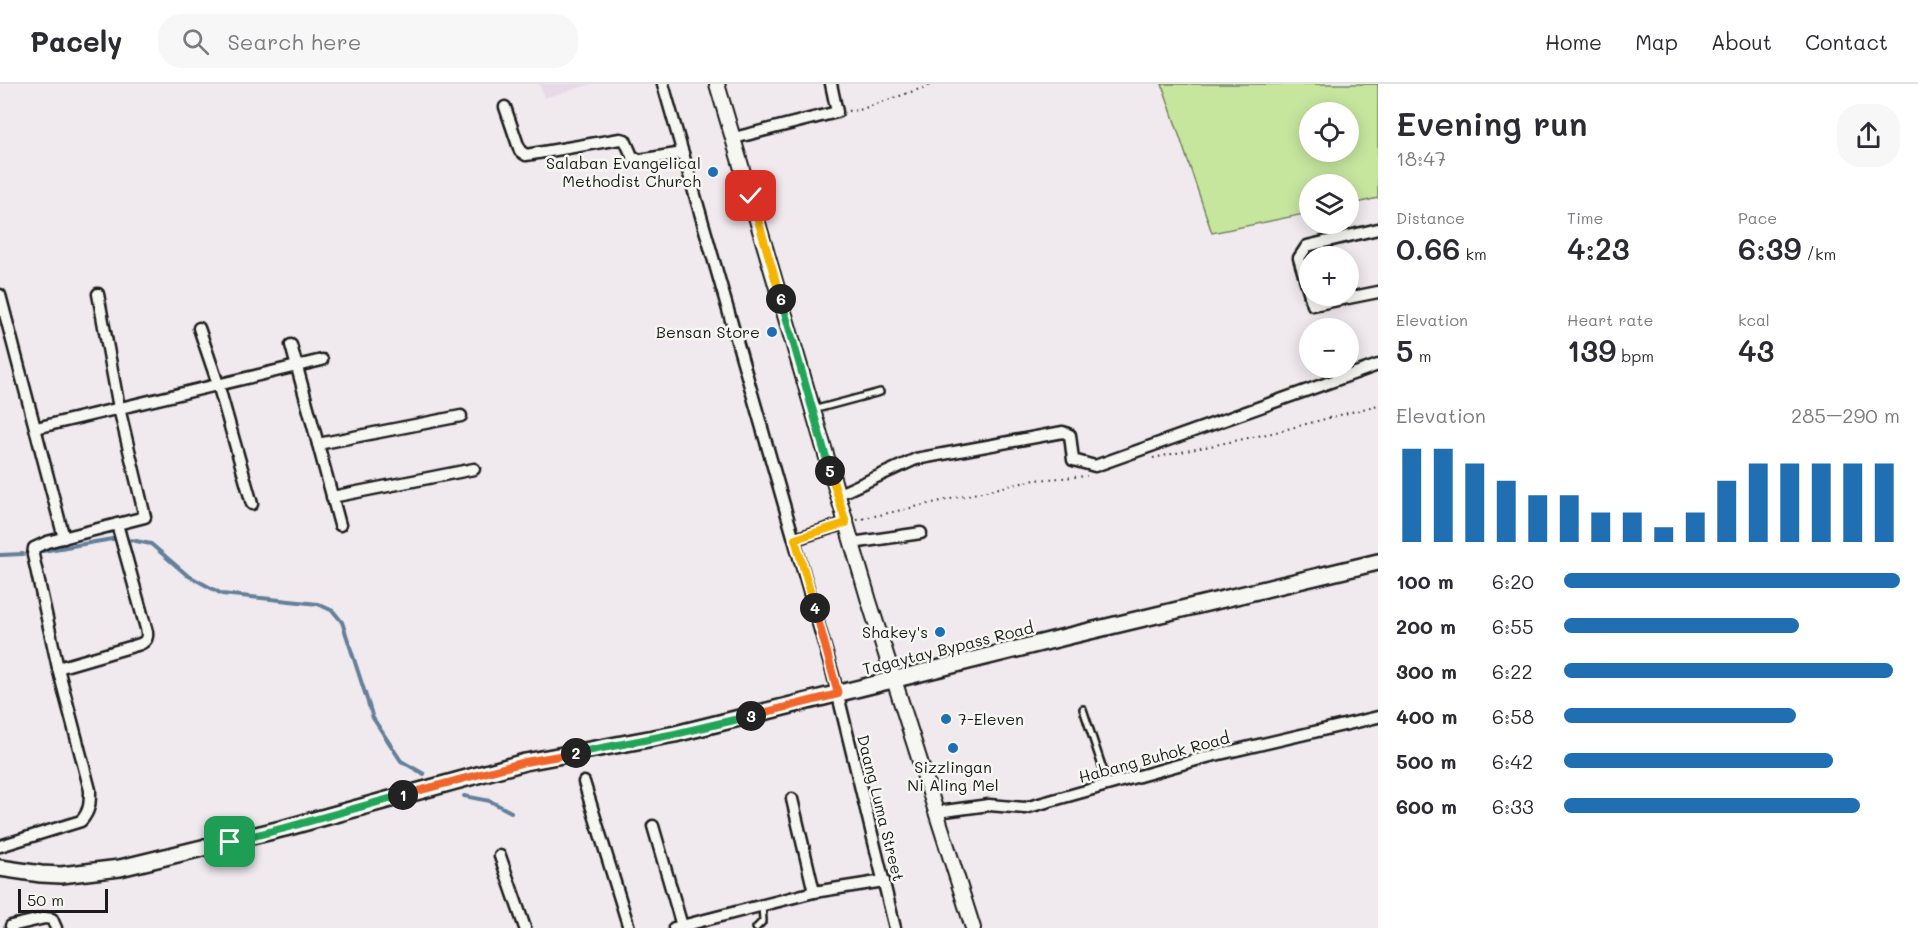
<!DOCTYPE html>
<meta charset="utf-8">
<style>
:root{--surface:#fff;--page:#f7f7f7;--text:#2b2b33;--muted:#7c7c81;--line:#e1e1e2;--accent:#1f6fb2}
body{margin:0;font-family:Mali,sans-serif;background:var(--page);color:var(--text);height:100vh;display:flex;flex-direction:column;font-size:22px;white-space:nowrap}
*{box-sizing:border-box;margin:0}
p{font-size:20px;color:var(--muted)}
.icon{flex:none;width:33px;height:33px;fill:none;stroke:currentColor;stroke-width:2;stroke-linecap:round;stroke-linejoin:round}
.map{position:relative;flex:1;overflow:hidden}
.drawer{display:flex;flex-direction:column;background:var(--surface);width:540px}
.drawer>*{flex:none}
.tools{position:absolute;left:1299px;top:18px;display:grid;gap:12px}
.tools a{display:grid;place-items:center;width:60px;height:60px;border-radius:50%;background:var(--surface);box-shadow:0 3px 15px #0003;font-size:30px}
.scale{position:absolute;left:18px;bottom:15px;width:90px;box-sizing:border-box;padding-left:6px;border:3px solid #1c1c1c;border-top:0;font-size:16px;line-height:21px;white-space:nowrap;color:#1c1c1c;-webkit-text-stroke:4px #f6f6f2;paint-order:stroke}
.pin{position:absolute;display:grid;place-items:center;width:51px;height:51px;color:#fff;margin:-26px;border-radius:12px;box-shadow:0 3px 9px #0006}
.km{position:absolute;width:30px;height:30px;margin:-15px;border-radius:50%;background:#222;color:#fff;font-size:16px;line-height:30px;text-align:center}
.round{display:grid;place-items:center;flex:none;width:63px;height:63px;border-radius:24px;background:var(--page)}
.head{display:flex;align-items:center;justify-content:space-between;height:102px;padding:0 18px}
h1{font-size:33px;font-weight:600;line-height:45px}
.metrics{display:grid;grid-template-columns:repeat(3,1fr);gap:9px;height:102px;padding:6px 18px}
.metrics div{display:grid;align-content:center}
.metrics b{font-size:30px;font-weight:600}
.metrics small{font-size:16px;font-weight:400}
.metrics p{font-size:16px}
.chart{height:168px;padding:12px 18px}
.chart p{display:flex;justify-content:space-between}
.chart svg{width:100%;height:108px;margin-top:6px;stroke:var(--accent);stroke-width:6}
ul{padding:0 18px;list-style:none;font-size:20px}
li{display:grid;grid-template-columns:96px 72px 1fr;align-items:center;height:45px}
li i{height:15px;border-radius:8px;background:var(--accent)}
header{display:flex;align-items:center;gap:36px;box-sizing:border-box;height:84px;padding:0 30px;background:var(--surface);border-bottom:2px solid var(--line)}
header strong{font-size:28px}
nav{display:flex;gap:33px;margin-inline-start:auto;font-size:21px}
.search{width:420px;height:54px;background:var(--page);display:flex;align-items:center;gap:15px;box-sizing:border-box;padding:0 21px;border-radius:24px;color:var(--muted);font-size:22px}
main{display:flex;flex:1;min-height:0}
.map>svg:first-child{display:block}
.built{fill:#e8d9e9}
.green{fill:#c6e69e;stroke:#71815d;stroke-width:1.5;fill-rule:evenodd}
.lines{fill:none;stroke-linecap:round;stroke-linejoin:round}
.stream{stroke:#637f99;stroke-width:4}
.service-casing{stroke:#1c1c1c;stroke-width:10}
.minor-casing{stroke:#1c1c1c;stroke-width:15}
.secondary-casing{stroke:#1c1c1c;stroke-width:18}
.primary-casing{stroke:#1c1c1c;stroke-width:20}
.path{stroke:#1c1c1c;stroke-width:2;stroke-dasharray:1.5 4.5;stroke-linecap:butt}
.service{stroke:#f6f6f2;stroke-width:5}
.minor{stroke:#f6f6f2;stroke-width:10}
.secondary{stroke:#f6f6f2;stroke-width:14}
.primary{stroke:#f6f6f2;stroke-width:15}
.split-1-casing{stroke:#fff;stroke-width:12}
.split-2-casing{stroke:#fff;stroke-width:12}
.split-3-casing{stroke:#fff;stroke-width:12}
.split-4-casing{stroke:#fff;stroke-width:12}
.split-5-casing{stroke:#fff;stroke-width:12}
.split-6-casing{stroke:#fff;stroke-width:12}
.split-7-casing{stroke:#fff;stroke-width:12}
.split-1{stroke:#22a559;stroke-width:8}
.split-2{stroke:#f0652b;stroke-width:8}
.split-3{stroke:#22a559;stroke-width:8}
.split-4{stroke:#f0652b;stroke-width:8}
.split-5{stroke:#f5b400;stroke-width:8}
.split-6{stroke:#22a559;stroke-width:8}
.split-7{stroke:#f5b400;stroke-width:8}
.poi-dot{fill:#1f6fb2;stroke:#f6f6f2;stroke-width:2}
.labels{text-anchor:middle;stroke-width:5;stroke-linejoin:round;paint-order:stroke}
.poi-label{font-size:16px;fill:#1c1c1c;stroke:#f6f6f2;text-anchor:end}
.street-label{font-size:16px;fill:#1c1c1c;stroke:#f6f6f2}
</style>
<header>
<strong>Pacely</strong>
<div class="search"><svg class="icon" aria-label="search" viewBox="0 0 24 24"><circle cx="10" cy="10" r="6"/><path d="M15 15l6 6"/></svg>Search here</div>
<nav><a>Home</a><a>Map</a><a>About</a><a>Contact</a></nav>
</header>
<main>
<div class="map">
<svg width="1378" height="844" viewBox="0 0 1378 844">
<rect width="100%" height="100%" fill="#f0e9ee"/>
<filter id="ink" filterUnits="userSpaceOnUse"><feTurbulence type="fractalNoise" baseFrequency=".0167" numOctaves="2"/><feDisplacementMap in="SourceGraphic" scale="12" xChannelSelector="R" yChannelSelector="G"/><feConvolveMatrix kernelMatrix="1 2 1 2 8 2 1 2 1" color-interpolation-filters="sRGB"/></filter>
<g filter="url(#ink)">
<polygon class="built" points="540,0 592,0 544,14"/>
<path class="green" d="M1162 0H1378V114L1349 121 1348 100H1310L1309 129 1212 149ZM1310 28H1348V68H1310Z"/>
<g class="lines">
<g class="stream">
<polyline points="131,456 151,460 187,491 222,510 318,520 333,527 342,538 373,634 401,677 424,690"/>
<polyline points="43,467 118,454"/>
<polyline points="0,471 23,470"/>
<polyline points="464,712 490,717 511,728"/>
</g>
<g class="service-casing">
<g id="service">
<polyline points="813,326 880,308"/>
<polyline points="1083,625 1108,700"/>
<polyline points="756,844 763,837 762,821"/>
</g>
</g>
<g class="minor-casing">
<g id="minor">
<polyline points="663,0 833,591 895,844"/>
<polyline points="505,23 520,67 526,71 620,55 625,56 632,72 639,76 683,69"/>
<polyline points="734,54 837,28 831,0"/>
<polyline points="0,211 64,454"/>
<polyline points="1310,211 1299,174 1307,162 1378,145"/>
<polyline points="1310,212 1313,221 1378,208"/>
<polyline points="199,244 218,300 252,420"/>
<polyline points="291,261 340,441"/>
<polyline points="36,344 322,276"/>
<polyline points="318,360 461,332"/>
<polyline points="837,411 916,375 1063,348 1070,351 1073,376 1095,382 1378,281"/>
<polyline points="332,413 474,385"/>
<polyline points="795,455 846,439"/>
<polyline points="852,459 921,449"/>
<path d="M58 584 137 561C144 559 148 556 147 548L117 440"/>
<polyline points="584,698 629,844"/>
<polyline points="792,715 814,808"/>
<polyline points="937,728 989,721 1025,724 1207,673 1378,633"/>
<polyline points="653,742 682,842"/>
<path d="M0 762 81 737C90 727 90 719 90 706L58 584 33 471 34 464 47 458 145 433 119 324 98 210"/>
<polyline points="500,772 525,844"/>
<polyline points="11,842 45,834 52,835 56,844"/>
<polyline points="674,844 814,808 884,797"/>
</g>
</g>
<g class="secondary-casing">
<polyline id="secondary" points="717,0 869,517 973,844"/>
</g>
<g class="primary-casing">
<polyline id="primary" points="0,784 41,790 61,791 120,784 285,744 525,678 675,650 1069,552 1378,478"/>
</g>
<g class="path">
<polyline points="848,27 859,26 934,0"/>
<polyline points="1153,374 1272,349 1378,321"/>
<polyline points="857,436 1035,396 1087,392"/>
</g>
<use href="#service" class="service"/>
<use href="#minor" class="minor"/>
<use href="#secondary" class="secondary"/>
<use href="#primary" class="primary"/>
</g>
</g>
<g class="lines" filter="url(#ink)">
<g class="split-1-casing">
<polyline id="split-1" points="230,758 285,744 403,711"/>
</g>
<g class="split-2-casing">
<polyline id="split-2" points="403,711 525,678 576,669"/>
</g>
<g class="split-3-casing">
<polyline id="split-3" points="576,669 675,650 751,632"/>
</g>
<g class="split-4-casing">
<polyline id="split-4" points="751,632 838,610 815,524"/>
</g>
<g class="split-5-casing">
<polyline id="split-5" points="815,524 795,455 846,439 830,387"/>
</g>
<g class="split-6-casing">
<polyline id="split-6" points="781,215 830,387"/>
</g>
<g class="split-7-casing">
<polyline id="split-7" points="751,112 781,215"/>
</g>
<use href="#split-1" class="split-1"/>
<use href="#split-2" class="split-2"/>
<use href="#split-3" class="split-3"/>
<use href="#split-4" class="split-4"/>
<use href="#split-5" class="split-5"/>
<use href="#split-6" class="split-6"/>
<use href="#split-7" class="split-7"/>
</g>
<g class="poi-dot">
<circle cx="713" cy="88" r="6"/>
<circle cx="772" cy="248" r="6"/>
<circle cx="940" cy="548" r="6"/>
<circle cx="946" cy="635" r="6"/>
<circle cx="953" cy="664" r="6"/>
</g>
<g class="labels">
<g class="poi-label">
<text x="701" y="85">Salaban Evangelical<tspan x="701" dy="18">Methodist Church</tspan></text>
<text x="760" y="254">Bensan Store</text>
<text x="928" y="554">Shakey's</text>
<text x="958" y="641" text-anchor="start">7-Eleven</text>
<text x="953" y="689" text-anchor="middle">Sizzlingan<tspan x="953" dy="18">Ni Aling Mel</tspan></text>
</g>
<g class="street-label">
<text transform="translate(948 564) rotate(-14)" y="6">Tagaytay Bypass Road</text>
<text transform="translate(1154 673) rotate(-15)" y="6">Habang Buhok Road</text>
<text transform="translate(881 724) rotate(76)" y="6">Daang Luma Street</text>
</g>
</g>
</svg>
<div class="tools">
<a><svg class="icon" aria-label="locate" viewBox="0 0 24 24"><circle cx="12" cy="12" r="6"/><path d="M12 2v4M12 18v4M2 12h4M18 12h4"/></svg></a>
<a><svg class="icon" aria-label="layers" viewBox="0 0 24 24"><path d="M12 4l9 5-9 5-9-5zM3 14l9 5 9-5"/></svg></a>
<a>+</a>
<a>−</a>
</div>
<div class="scale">50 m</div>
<div class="pin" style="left:230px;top:758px;background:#1e9e55"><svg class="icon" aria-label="arrive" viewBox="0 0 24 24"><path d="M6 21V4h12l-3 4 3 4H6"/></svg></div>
<div class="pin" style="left:751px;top:112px;background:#d93025"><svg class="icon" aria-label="check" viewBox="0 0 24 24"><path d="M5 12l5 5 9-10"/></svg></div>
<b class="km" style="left:403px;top:711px">1</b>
<b class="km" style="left:576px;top:669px">2</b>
<b class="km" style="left:751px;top:632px">3</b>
<b class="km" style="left:815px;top:524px">4</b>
<b class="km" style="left:830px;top:387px">5</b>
<b class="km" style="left:781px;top:215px">6</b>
</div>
<section class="drawer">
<div class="head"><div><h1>Evening run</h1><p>18:47</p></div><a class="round"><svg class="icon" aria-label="share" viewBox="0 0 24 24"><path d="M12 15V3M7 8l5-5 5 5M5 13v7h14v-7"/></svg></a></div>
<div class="metrics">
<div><p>Distance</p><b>0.66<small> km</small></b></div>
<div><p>Time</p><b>4:23</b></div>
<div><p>Pace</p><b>6:39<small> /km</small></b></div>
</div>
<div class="metrics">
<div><p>Elevation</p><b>5<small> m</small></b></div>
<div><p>Heart rate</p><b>139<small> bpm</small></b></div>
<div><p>kcal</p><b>43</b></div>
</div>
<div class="chart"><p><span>Elevation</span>285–290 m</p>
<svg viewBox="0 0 160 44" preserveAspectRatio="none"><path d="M5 44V6M15 44V6M25 44V12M35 44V19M45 44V25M55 44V25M65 44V32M75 44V32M85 44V38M95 44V32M105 44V19M115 44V12M125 44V12M135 44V12M145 44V12M155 44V12"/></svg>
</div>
<ul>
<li><b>100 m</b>6:20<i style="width:100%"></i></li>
<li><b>200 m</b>6:55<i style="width:70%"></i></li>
<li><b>300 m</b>6:22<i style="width:98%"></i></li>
<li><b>400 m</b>6:58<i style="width:69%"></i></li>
<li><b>500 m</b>6:42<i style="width:80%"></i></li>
<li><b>600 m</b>6:33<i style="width:88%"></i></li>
</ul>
</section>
</main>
